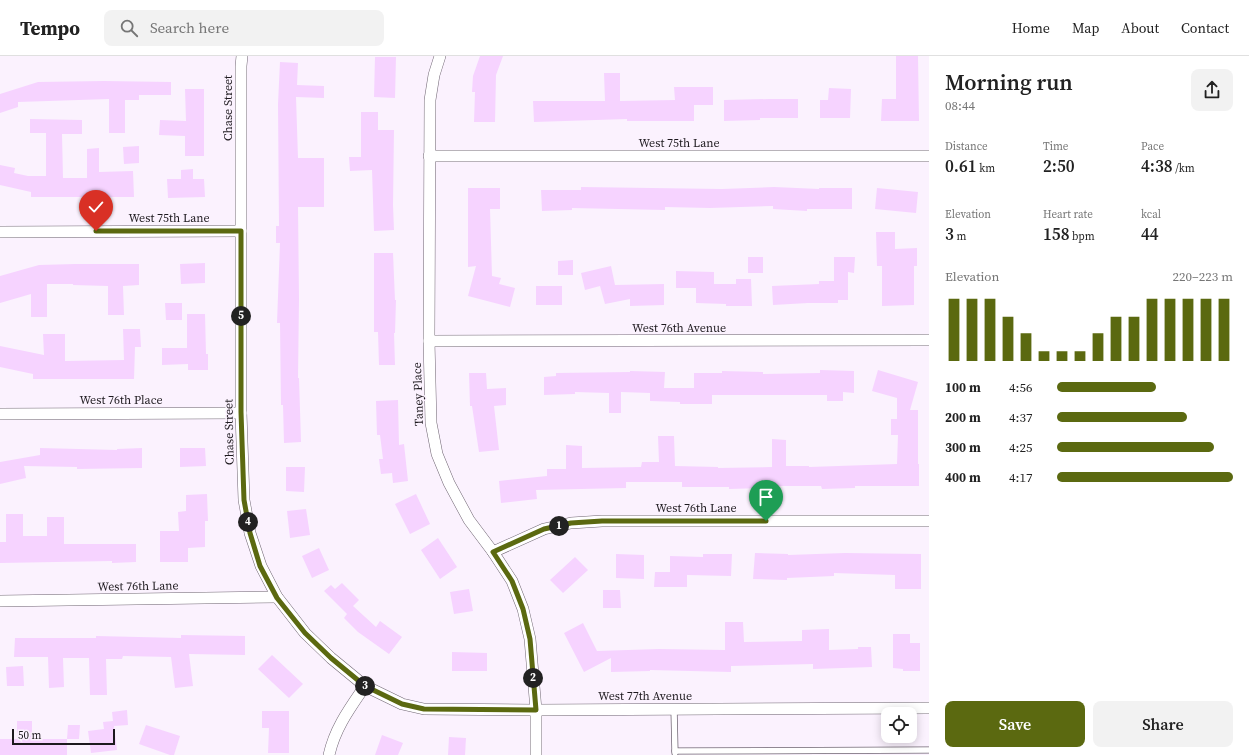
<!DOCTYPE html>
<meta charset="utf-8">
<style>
:root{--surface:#fff;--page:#f2f2f2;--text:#222;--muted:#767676;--line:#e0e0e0;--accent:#5b6910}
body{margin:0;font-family:"Source Serif 4",serif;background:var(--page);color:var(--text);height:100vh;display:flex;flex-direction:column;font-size:15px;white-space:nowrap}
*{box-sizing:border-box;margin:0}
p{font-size:13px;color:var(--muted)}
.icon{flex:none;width:22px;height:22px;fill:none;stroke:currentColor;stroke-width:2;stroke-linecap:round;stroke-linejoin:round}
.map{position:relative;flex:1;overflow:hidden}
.drawer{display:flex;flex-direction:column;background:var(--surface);width:320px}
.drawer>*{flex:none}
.controls{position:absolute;left:881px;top:651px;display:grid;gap:8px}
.controls a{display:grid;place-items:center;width:36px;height:36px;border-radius:8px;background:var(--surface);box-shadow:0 2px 10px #0003;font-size:20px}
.scale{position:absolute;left:12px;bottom:10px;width:103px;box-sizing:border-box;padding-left:4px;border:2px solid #1d191e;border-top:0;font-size:11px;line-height:14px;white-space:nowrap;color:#1d191e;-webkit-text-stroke:3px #fbf2fe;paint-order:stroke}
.pin{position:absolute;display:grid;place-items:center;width:34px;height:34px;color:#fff;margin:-41px -17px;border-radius:50% 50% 50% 0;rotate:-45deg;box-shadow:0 0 4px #0007}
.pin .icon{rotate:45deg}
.km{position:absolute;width:20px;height:20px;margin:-10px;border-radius:50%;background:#222;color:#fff;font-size:11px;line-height:20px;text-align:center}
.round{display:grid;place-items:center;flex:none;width:42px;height:42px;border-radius:8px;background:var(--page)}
.head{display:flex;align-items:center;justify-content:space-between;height:68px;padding:0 16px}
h1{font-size:22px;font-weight:600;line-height:30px}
.figures{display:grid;grid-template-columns:repeat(3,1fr);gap:6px;height:68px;padding:4px 16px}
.figures div{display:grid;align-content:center}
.figures b{font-size:17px;font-weight:600}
.figures small{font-size:11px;font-weight:400}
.figures p{font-size:11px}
.chart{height:112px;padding:8px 16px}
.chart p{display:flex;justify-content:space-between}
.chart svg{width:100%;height:72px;margin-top:4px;stroke:var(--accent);stroke-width:6}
.button{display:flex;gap:8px;margin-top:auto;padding:8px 16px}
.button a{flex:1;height:46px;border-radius:8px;background:var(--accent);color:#fff;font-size:16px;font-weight:600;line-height:46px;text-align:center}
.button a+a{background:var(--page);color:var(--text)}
ul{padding:0 16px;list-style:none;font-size:13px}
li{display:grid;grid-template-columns:64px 48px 1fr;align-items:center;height:30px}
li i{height:10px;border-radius:5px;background:var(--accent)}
header{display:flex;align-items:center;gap:24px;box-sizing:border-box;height:56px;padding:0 20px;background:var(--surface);border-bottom:1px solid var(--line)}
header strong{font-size:19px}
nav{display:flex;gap:22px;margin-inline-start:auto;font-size:14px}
.search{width:280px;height:36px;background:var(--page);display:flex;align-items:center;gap:10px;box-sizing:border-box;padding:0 14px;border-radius:8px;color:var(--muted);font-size:15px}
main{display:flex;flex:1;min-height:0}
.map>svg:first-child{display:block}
.building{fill:#f6d3ff}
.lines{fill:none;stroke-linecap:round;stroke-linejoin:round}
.service-casing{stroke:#706673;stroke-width:7}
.minor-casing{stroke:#706673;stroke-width:12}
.service{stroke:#fff;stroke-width:5.5}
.minor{stroke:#fff;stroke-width:11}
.route-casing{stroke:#fff;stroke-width:8}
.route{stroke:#5b6910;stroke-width:5}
.labels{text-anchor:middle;stroke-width:3;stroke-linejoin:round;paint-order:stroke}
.street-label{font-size:12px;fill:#1d191e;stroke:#fbf2fe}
</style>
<header>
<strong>Tempo</strong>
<div class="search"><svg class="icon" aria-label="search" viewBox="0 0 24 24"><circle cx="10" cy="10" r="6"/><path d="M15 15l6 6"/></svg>Search here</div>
<nav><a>Home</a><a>Map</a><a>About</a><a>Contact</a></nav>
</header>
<main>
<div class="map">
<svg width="929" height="699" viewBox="0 0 929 699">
<rect width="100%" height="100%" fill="#fbf2fe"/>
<g class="building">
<polygon points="480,0 503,0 496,19 495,66 474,66 475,36 472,36 473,20"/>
<polygon points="896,0 918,0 919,65 881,65 882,43 896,43"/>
<polygon points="375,1 396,1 395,42 374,41"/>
<polygon points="280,6 298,7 297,29 324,30 324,42 296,41 298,102 324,102 324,151 298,151 299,243 298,322 299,322 301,386 284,387 283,349 281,349 280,267 277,267 280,187 276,187 276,170 279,170 278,48"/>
<polygon points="604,17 620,17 620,45 675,44 674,31 713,31 713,49 694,49 694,65 627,65 627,63 534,66 533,45 605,45"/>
<polygon points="104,25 171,26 171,39 139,39 139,44 125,44 125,77 109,77 109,43 18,46 18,51 0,57 0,38 38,26"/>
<polygon points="829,32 851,33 850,62 820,62 820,44 828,44"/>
<polygon points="185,33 204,33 204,100 185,100 185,80 159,79 160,64 186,65"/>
<polygon points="769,43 798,43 798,62 760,62 760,64 724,65 724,44"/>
<polygon points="361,56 378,56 378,74 394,74 393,149 394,174 374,175 372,114 350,115 349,101 361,101"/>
<polygon points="30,63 82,64 82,78 62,78 63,122 87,122 87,93 99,92 99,116 133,115 134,141 31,141 31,136 0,129 0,109 15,112 14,117 28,120 46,120 46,77 30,77"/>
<polygon points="139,90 139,107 124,108 123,91"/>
<polygon points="193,113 193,123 204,123 205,141 168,142 167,123 181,123 181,114"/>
<polygon points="581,131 722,133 774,131 819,133 819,132 852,132 852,153 807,153 807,155 773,153 773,150 710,152 665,151 665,154 572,152 572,154 542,155 541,134 581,134"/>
<polygon points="468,132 500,132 500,153 490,153 492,220 501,222 499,228 515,232 510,251 468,240 476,210 468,211"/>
<polygon points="877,132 918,136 916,157 875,153"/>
<polygon points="876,176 895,176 895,193 917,192 917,210 914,210 914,249 882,250 882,210 877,210"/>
<polygon points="374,197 393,197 395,244 396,244 395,277 394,277 395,309 379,309 378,276 374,276"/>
<rect x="748" y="201" width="15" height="16"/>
<polygon points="834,201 855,201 854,217 848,216 848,244 838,244 838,247 808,247 773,249 772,230 819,228 819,225 834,225"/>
<polygon points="573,204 573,219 558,219 558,205"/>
<polygon points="205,207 205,227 181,228 180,208"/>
<polygon points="75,208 139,208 139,229 123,230 124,259 108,259 108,230 73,229 73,228 47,228 47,261 31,261 31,238 0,247 0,220 39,209"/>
<polygon points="611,210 615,229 664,228 664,249 630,250 630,243 605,248 600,230 585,234 581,217"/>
<polygon points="676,215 714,216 714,228 736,228 736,223 751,223 752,250 726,250 726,248 696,247 696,232 676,232"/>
<rect x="536" y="230" width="26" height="19"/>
<polygon points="165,247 182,247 182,264 166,264"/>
<polygon points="187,258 205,258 206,298 208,298 208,314 188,314 188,308 162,309 162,292 187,292"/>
<polygon points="123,273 140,273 141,291 135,291 134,323 33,323 33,318 0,311 0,290 44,299 43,278 65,278 65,305 124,304"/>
<polygon points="820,314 854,315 854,337 843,336 843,345 827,345 827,339 712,339 712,348 680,348 680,346 650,345 650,337 621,336 621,357 609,357 609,337 575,336 575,338 544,339 544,321 556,320 556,317 630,316 630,315 665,316 664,332 694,332 694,317 722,317 722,315 763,316 763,318 820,317"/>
<polygon points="878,314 918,326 910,354 918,354 918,408 919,408 919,430 855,430 855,432 822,433 821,430 763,430 763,432 729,433 729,431 682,431 682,426 626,426 626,432 536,434 537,443 501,447 499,425 547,420 547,413 566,413 566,389 582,390 582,412 641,411 642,406 659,406 658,380 674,380 675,410 718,411 718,412 772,411 772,383 786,384 786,410 809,410 809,411 897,408 898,379 891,379 891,363 897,363 897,342 872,335"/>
<polygon points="469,317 486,317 487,333 506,332 506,349 494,350 499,394 479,396 472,350 470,350"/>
<polygon points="398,344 399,389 404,388 408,425 393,427 392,417 381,418 379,403 383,403 380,379 377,379 376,345"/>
<polygon points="40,392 117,394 117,393 142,392 142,412 77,413 77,411 24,410 26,422 0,428 0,406 40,399"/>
<polygon points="180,392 205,392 206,410 180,411"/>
<polygon points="286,411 305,411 304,436 286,435"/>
<polygon points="207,438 208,465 205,465 205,491 188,492 188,506 160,506 160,475 179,475 178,456 186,455 186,439"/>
<polygon points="416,438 430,468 410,478 395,448"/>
<polygon points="306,453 310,479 290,482 287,455"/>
<polygon points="6,458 23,458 23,480 47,480 47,461 64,461 64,488 136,488 136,506 112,507 112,505 0,507 0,486 6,486"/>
<polygon points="438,482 457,511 440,523 421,494"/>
<polygon points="319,492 329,514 312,522 302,500"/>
<polygon points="755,497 788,498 788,499 845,497 921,498 921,533 895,533 895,519 834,517 834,520 787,522 787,524 753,523"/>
<polygon points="616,498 644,499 644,523 616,522"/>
<polygon points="703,498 732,498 731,520 687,519 687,531 654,531 655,516 670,516 670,500 703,501"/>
<polygon points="575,501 588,514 563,537 550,524"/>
<polygon points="342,527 359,544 353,550 376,571 380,565 402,581 389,598 358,576 344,562 347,558 324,535 331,529 335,533"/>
<polygon points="469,533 473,555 454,558 450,536"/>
<polygon points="603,534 620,534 621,552 603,552"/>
<polygon points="725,566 743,566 744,586 802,585 802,574 829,573 829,594 858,593 858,591 871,591 872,611 813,613 813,608 731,610 731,616 650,614 650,615 611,616 611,602 584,616 564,577 583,567 597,595 659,593 725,594"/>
<polygon points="893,578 910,578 910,587 920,587 920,615 903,615 903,613 893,612"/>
<polygon points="181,579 245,580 245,599 189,598 193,630 175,632 171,601 123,600 122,603 106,603 107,639 90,639 89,602 63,602 64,631 49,632 48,601 14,601 15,582 96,582 96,580 181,582"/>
<polygon points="452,596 487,597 487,615 452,615"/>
<polygon points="272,599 303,628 289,642 258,613"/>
<polygon points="23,610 24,630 7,630 6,611"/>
<polygon points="127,654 128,669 114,670 117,694 91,697 88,675 104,673 103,666 113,665 112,656"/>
<polygon points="262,655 289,655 289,697 268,697 269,672 262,672"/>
<polygon points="17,665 32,665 32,683 67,683 67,699 0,699 0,683 17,683"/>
<polygon points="68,669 80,669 79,683 67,683"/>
<polygon points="146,669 180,680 174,699 170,699 139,688"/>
<polygon points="382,679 403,687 398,699 375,699"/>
<polygon points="449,681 466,682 465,699 448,699"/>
</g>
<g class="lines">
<g class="service-casing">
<g id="service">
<polyline points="674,653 675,697"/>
<polyline points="675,695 929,694"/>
</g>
</g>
<g class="minor-casing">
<g id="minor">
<path d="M242 0 241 10V357L244 444 250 477 261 510 277 541 305 577 331 602 365 630C350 652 335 672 329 699"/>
<polyline points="440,0 434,19 430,44 429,285 431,367 437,398 449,427 469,464 493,496 512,525 523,553 530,583 536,654 536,699"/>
<polyline points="429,100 929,100"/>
<polyline points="0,176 241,175"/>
<polyline points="429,285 929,284"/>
<polyline points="0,358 241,357"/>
<polyline points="493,496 544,473 571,467 602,465 929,465"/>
<polyline points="0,545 277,541"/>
<polyline points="365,630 402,648 424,653 536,654 929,652"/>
</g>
</g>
<use href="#service" class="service"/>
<use href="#minor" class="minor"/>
</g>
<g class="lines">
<g class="route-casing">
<polyline id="route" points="96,175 241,175 241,356 244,444 250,477 260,510 277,542 305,577 331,602 365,630 402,648 424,653 536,654 530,583 523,553 512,525 493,496 544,473 571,467 602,465 766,465"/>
</g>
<use href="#route" class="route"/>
</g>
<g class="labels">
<g class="street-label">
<text transform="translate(228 52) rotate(-90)" y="4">Chase Street</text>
<text x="679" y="91">West 75th Lane</text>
<text x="169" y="166">West 75th Lane</text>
<text x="679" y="276">West 76th Avenue</text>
<text transform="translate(418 338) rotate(-92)" y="4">Taney Place</text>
<text x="121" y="348">West 76th Place</text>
<text transform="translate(229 376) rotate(-91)" y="4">Chase Street</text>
<text x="696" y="456">West 76th Lane</text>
<text transform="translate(138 530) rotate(-1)" y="4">West 76th Lane</text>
<text x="645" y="644">West 77th Avenue</text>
</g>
</g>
</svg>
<div class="controls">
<a><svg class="icon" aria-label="locate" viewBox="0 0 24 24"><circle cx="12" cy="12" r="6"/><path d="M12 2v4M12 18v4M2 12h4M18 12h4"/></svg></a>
</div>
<div class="scale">50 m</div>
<div class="pin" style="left:766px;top:465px;background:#1e9e55"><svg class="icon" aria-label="arrive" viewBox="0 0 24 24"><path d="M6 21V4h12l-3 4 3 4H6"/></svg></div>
<div class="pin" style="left:96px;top:175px;background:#d93025"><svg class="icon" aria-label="check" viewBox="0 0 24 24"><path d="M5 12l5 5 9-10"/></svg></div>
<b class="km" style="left:559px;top:470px">1</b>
<b class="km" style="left:533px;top:622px">2</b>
<b class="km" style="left:365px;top:630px">3</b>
<b class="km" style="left:248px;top:466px">4</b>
<b class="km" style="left:241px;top:260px">5</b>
</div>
<section class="drawer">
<div class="head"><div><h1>Morning run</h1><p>08:44</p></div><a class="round"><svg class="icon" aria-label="share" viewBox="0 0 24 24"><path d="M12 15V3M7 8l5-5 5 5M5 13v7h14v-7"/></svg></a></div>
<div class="figures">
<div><p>Distance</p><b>0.61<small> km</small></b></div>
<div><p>Time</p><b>2:50</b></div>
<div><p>Pace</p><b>4:38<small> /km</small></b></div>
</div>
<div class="figures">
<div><p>Elevation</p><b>3<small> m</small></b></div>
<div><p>Heart rate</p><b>158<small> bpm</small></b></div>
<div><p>kcal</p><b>44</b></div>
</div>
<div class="chart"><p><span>Elevation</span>220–223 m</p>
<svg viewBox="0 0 160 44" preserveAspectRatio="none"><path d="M5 44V6M15 44V6M25 44V6M35 44V17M45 44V27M55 44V38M65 44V38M75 44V38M85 44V27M95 44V17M105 44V17M115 44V6M125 44V6M135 44V6M145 44V6M155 44V6"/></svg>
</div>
<ul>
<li><b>100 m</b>4:56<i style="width:56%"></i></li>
<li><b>200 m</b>4:37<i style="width:74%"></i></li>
<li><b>300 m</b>4:25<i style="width:89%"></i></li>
<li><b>400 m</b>4:17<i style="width:100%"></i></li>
</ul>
<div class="button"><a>Save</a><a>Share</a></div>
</section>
</main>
